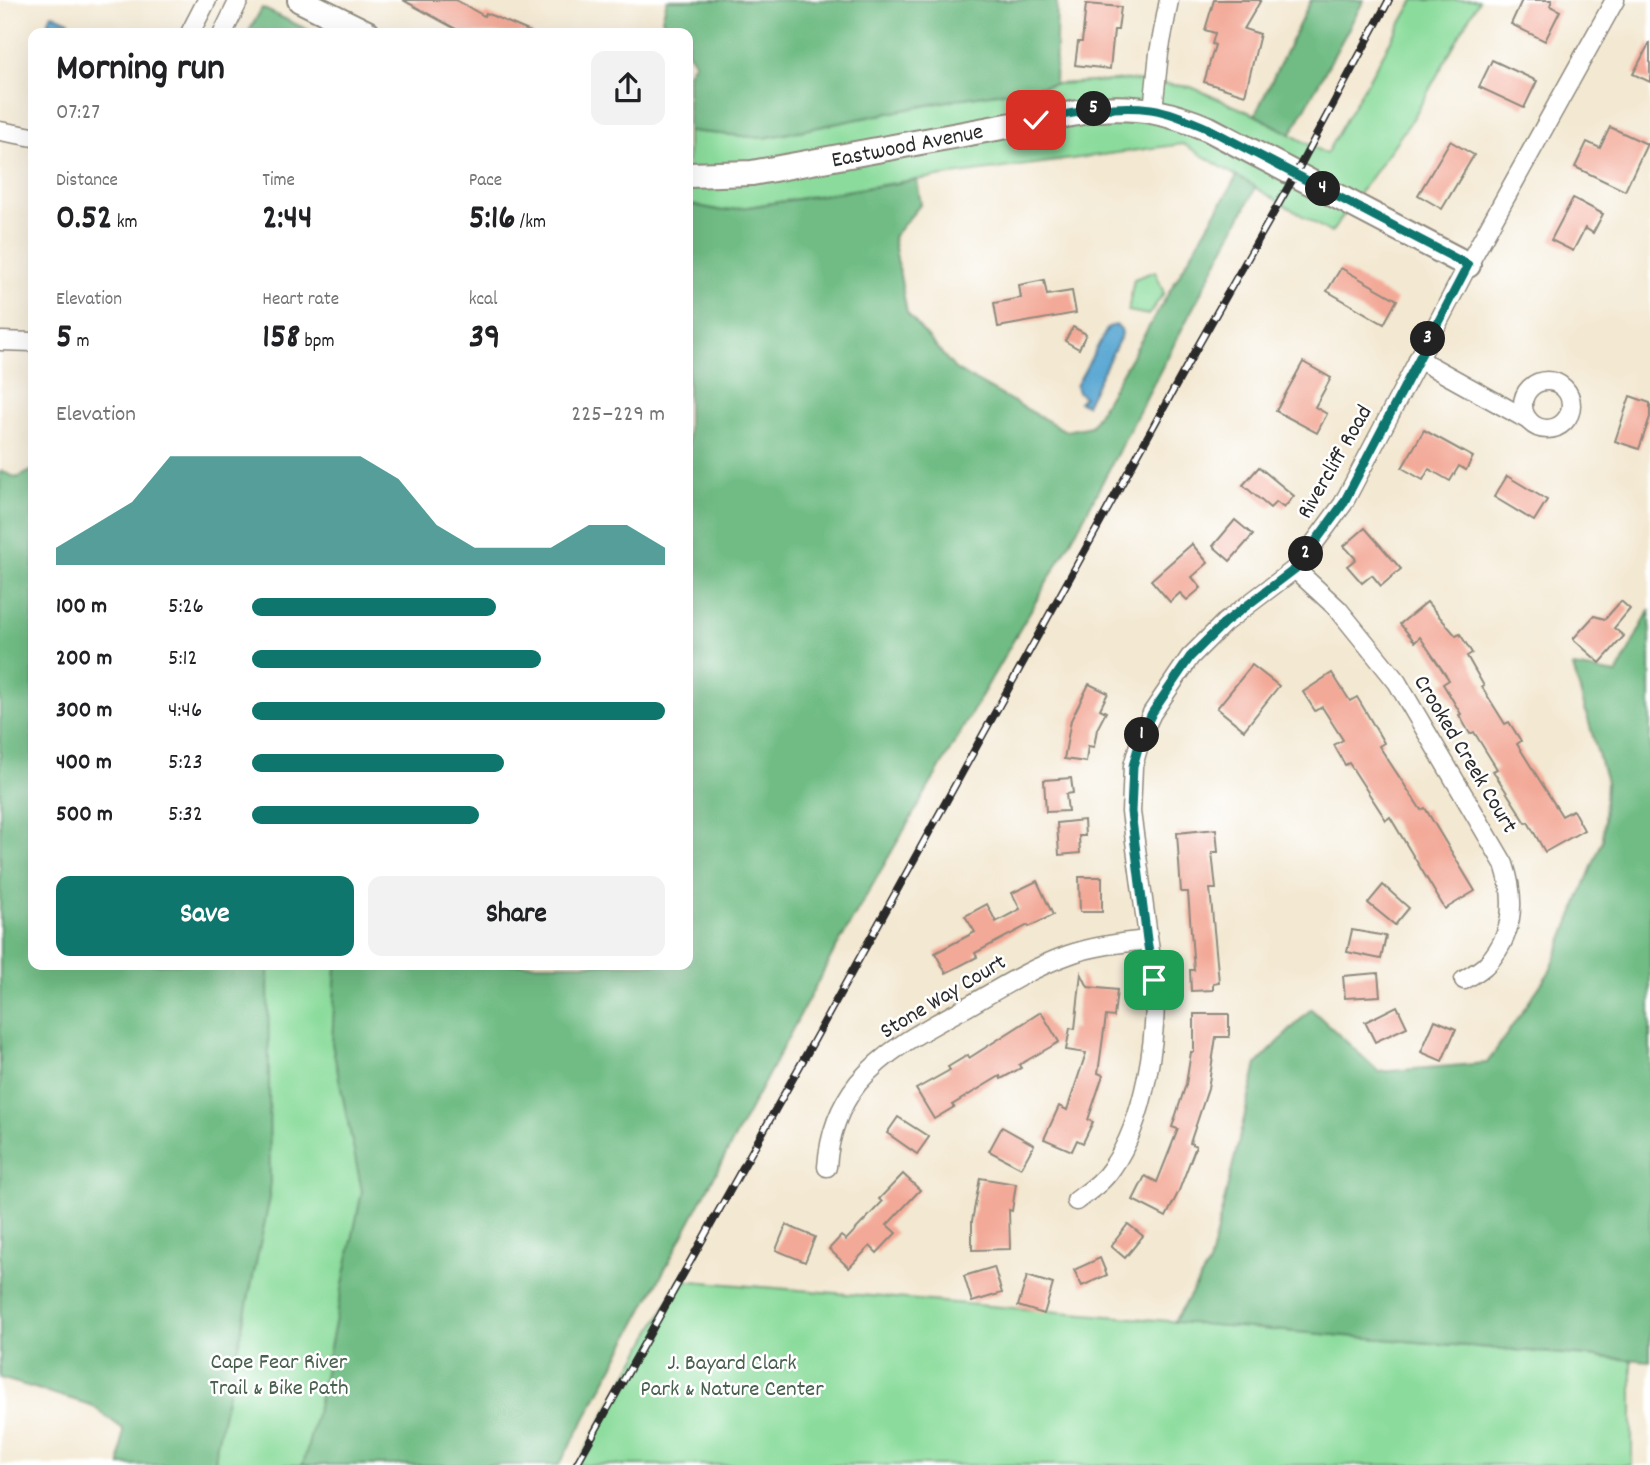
<!DOCTYPE html>
<meta charset="utf-8">
<style>
:root{--surface:#fff;--page:#f2f2f2;--text:#202124;--muted:#757577;--accent:#0f766e}
body{margin:0;font-family:Dekko,sans-serif;background:var(--page);color:var(--text);height:100vh;display:flex;flex-direction:column;font-size:26px;white-space:nowrap}
*{box-sizing:border-box;margin:0}
p{font-size:23px;color:var(--muted)}
.icon{flex:none;width:38px;height:38px;fill:none;stroke:currentColor;stroke-width:2;stroke-linecap:round;stroke-linejoin:round}
.map{position:relative;flex:1;overflow:hidden}
.sheet{position:absolute;left:28px;top:28px;width:665px;height:942px;display:flex;flex-direction:column;background:var(--surface);border-radius:14px;box-shadow:0 7px 28px #0002}
.sheet>*{flex:none}
.pin{position:absolute;display:grid;place-items:center;width:60px;height:60px;color:#fff;margin:-30px;border-radius:14px;box-shadow:0 4px 10px #0006}
.km{position:absolute;width:35px;height:35px;margin:-18px;border-radius:50%;background:#222;color:#fff;font-size:19px;line-height:35px;text-align:center}
.round{display:grid;place-items:center;flex:none;width:74px;height:74px;border-radius:14px;background:var(--page)}
.head{display:flex;align-items:center;justify-content:space-between;height:119px;padding:0 28px}
h1{font-size:38px;font-weight:700;line-height:52px}
.stats{display:grid;grid-template-columns:repeat(3,1fr);gap:10px;height:119px;padding:7px 28px}
.stats div{display:grid;align-content:center}
.stats b{font-size:35px;font-weight:700}
.stats small{font-size:19px;font-weight:400}
.stats p{font-size:19px}
.chart{height:196px;padding:14px 28px}
.chart p{display:flex;justify-content:space-between}
.chart svg{width:100%;height:126px;margin-top:7px;fill:var(--accent);opacity:.7}
.primary-button{display:flex;gap:14px;margin-top:auto;padding:14px 28px}
.primary-button a{flex:1;height:80px;border-radius:14px;background:var(--accent);color:#fff;font-size:28px;font-weight:700;line-height:80px;text-align:center}
.primary-button a+a{background:var(--page);color:var(--text)}
ul{padding:0 28px;list-style:none;font-size:23px}
li{display:grid;grid-template-columns:112px 84px 1fr;align-items:center;height:52px}
li i{height:18px;border-radius:9px;background:var(--accent)}
.map>svg:first-child{display:block}
.green{fill:#8bdc9c;stroke:#5b8464;stroke-width:2}
.forest{fill:#70bc84;stroke:#4e7458;stroke-width:2}
.water{fill:#5aa7d3;stroke:#42697f;stroke-width:2}
.building{fill:#f3a997}
.lines{fill:none;stroke-linecap:round;stroke-linejoin:round}
.street-casing{stroke:#8f8a7e;stroke-width:21}
.secondary-casing{stroke:#8f8a7e;stroke-width:28}
.street{stroke:#fff;stroke-width:18}
.secondary{stroke:#fff;stroke-width:24}
.rail-casing{stroke:#2b2b2b;stroke-width:8}
.rail{stroke:#fff;stroke-width:5;stroke-dasharray:16;stroke-linecap:butt}
.route-casing{stroke:#fff;stroke-width:14}
.route{stroke:#0f766e;stroke-width:9}
.labels{text-anchor:middle;stroke-width:5;stroke-linejoin:round;paint-order:stroke}
.street-label{font-size:23px;fill:#2b2b2b;stroke:#fff}
.park-label{font-size:23px;fill:#48604d;stroke:#fff}
</style>
<div class="map">
<svg width="1650" height="1465" viewBox="0 0 1650 1465">
<rect width="100%" height="100%" fill="#fff"/>
<filter id="ink" filterUnits="userSpaceOnUse"><feTurbulence type="fractalNoise" baseFrequency=".0143" numOctaves="2"/><feDisplacementMap in="SourceGraphic" scale="14" xChannelSelector="R" yChannelSelector="G"/><feConvolveMatrix kernelMatrix="1 2 1 2 8 2 1 2 1" color-interpolation-filters="sRGB"/></filter>
<filter id="wash" filterUnits="userSpaceOnUse"><feTurbulence type="fractalNoise" baseFrequency=".00686" numOctaves="4" result="noise"/><feDisplacementMap in="SourceGraphic" scale="28" xChannelSelector="R" yChannelSelector="G"/><feGaussianBlur stdDeviation="1.57" result="paint"/><feColorMatrix in="noise" values="0 0 0 0 0 0 0 0 0 0 0 0 0 0 0 0 0 1.4 0 .05"/><feComposite in="paint" operator="in"/></filter>
<g filter="url(#wash)">
<rect width="100%" height="100%" fill="#f3e8d1"/>
<g class="green">
<polygon points="1414,0 1479,0 1414,117 1331,233 1183,144 900,182 723,211 688,204 688,131 764,138 958,99 1055,84 1128,80 1191,87 1255,115 1326,154"/>
<polygon points="1155,271 1164,293 1148,315 1128,311 1134,279"/>
<polygon points="0,800 33,964 351,964 477,1020 303,1465 215,1465 216,1449 102,1354"/>
<polygon points="680,1280 1632,1360 1632,1465 577,1465"/>
</g>
<g class="forest">
<polygon points="667,0 1057,0 1055,84 958,99 764,138 688,131 688,73 695,62 688,52 688,33 673,33 662,19"/>
<polygon points="1311,0 1364,0 1291,134 1255,115"/>
<polygon points="262,8 314,33 248,33"/>
<polygon points="1237,176 1256,187 1081,523 831,957 586,1417 559,1465 303,1465 318,1406 362,1191 332,1044 336,964 688,964 688,204 723,211 917,180 921,204 893,237 907,313 955,369 1066,431 1091,426"/>
<polygon points="33,470 33,964 268,964 270,1198 216,1449 215,1465 120,1465 123,1429 91,1405 0,1378 0,473 1,471 17,478"/>
<polygon points="1650,609 1650,1361 1174,1322 1209,1264 1257,1064 1311,1009 1379,1072 1487,1063 1550,971 1603,839 1606,782 1573,667 1617,674"/>
</g>
<g class="water">
<polygon points="52,14 69,21 63,33 43,33"/>
<polygon points="1116,325 1121,329 1122,334 1086,405 1079,402 1084,397 1078,392 1076,386 1108,327"/>
</g>
<g id="blocks">
<g class="building">
<polygon points="403,0 456,0 484,16 486,13 533,33 463,33"/>
<polygon points="1214,0 1261,0 1244,29 1260,34 1245,95 1204,82 1215,45 1212,44 1215,33 1205,30"/>
<polygon points="1522,0 1552,0 1550,6 1560,11 1545,41 1511,24"/>
<polygon points="1086,4 1121,7 1118,30 1114,30 1110,69 1075,65 1078,42 1082,42"/>
<polygon points="1650,42 1650,82 1633,74"/>
<polygon points="1492,60 1537,81 1524,108 1479,87"/>
<polygon points="1610,127 1647,144 1625,191 1575,167 1587,142 1600,148"/>
<polygon points="1450,141 1474,155 1442,209 1418,195"/>
<polygon points="1573,198 1603,214 1593,233 1585,228 1573,251 1551,240"/>
<polygon points="1341,268 1397,300 1384,324 1327,291"/>
<polygon points="1044,280 1047,295 1072,291 1076,313 998,327 994,303 1021,298 1019,285"/>
<polygon points="1073,327 1086,334 1079,349 1065,341"/>
<polygon points="1303,362 1331,378 1315,407 1327,414 1317,433 1276,411"/>
<polygon points="1630,396 1650,403 1650,417 1639,449 1615,441"/>
<polygon points="1424,430 1473,457 1466,470 1459,466 1450,481 1429,469 1423,480 1402,468"/>
<polygon points="1259,467 1294,496 1284,508 1276,502 1270,508 1243,485"/>
<polygon points="1507,476 1547,500 1534,521 1494,497"/>
<polygon points="1235,520 1253,535 1230,561 1213,546"/>
<polygon points="1365,528 1401,569 1381,586 1372,575 1362,583 1347,566 1356,559 1344,546"/>
<polygon points="1192,544 1208,563 1192,577 1201,588 1187,600 1180,593 1170,602 1151,580"/>
<polygon points="1621,601 1630,609 1614,628 1624,636 1600,663 1573,639 1594,616 1605,619"/>
<polygon points="1427,602 1456,636 1460,634 1472,653 1467,656 1484,686 1482,687 1505,724 1509,722 1521,741 1517,744 1562,816 1573,810 1584,830 1545,852 1528,822 1526,823 1493,771 1497,769 1474,732 1470,734 1459,715 1461,714 1443,684 1449,680 1420,637 1415,642 1400,624"/>
<polygon points="1252,665 1279,686 1244,730 1217,708"/>
<polygon points="1332,673 1350,701 1357,697 1366,712 1384,743 1379,746 1421,810 1425,808 1475,891 1445,909 1390,817 1386,820 1349,763 1345,765 1334,745 1343,740 1322,707 1315,711 1303,692"/>
<polygon points="1089,684 1108,693 1100,709 1106,712 1097,729 1094,747 1088,746 1086,762 1064,759 1071,720"/>
<polygon points="1071,778 1073,793 1066,794 1068,811 1046,812 1044,780"/>
<polygon points="1084,820 1085,836 1079,836 1080,853 1059,855 1057,823"/>
<polygon points="1216,829 1218,852 1212,852 1216,889 1210,889 1219,982 1213,983 1213,990 1191,991 1190,970 1194,970 1188,892 1181,892 1177,833"/>
<polygon points="1079,877 1102,877 1102,912 1080,912"/>
<polygon points="1037,881 1053,915 1029,927 1028,925 975,953 977,957 946,973 935,953 975,932 965,916 987,904 996,922 1020,909 1012,893"/>
<polygon points="1383,885 1409,908 1395,925 1368,903"/>
<polygon points="1352,930 1386,936 1381,959 1347,952"/>
<polygon points="1081,973 1088,987 1117,990 1114,1017 1106,1016 1098,1073 1103,1075 1088,1120 1093,1122 1083,1143 1077,1140 1072,1151 1044,1139 1059,1106 1067,1110 1086,1053 1066,1050 1070,1028 1075,1029"/>
<polygon points="1378,973 1380,996 1345,998 1343,976"/>
<polygon points="1397,1006 1407,1027 1375,1042 1365,1022"/>
<polygon points="1041,1012 1059,1042 1019,1065 1021,1068 1001,1079 1000,1076 952,1105 954,1107 934,1119 916,1089 950,1070 948,1067 968,1055 969,1058"/>
<polygon points="1194,1014 1229,1014 1229,1037 1216,1037 1208,1089 1190,1143 1196,1146 1178,1193 1166,1217 1133,1200 1145,1176 1157,1182 1178,1129 1172,1127 1186,1084 1191,1052 1194,1052"/>
<polygon points="1435,1020 1456,1029 1442,1061 1421,1052"/>
<polygon points="898,1117 929,1137 917,1154 887,1133"/>
<polygon points="1002,1127 1034,1145 1021,1168 989,1151"/>
<polygon points="903,1174 920,1190 887,1225 896,1233 877,1253 870,1246 849,1268 829,1249 841,1236 846,1240 882,1202 879,1199"/>
<polygon points="980,1178 1016,1184 1012,1211 1009,1210 1010,1249 972,1250 972,1221"/>
<polygon points="1128,1224 1143,1236 1125,1258 1111,1246"/>
<polygon points="786,1225 815,1237 805,1262 776,1250"/>
<polygon points="1100,1258 1107,1275 1082,1286 1074,1270"/>
<polygon points="994,1267 1002,1293 972,1302 964,1276"/>
<polygon points="1027,1276 1053,1284 1044,1314 1018,1306"/>
</g>
</g>
</g>
<g filter="url(#ink)">
<use href="#blocks" fill-opacity="0" stroke="#8f8a7e" stroke-width="2"/>
<g class="lines">
<g class="street-casing">
<g id="street">
<polyline points="190,33 207,0"/>
<polyline points="223,33 239,0"/>
<polyline points="1153,110 1159,53 1169,0"/>
<polyline points="0,131 33,137"/>
<polyline points="0,341 33,342"/>
<polyline points="1418,359 1528,420"/>
<circle cx="1547" cy="405" r="24"/>
<path d="M1295 569 1338 609 1397 682 1504 864C1516 900 1514 935 1487 964 1481 970 1472 975 1464 980"/>
<path d="M827 1167C829 1137 839 1107 858 1083 888 1047 932 1026 972 1004 1003 986 1034 967 1068 955 1093 946 1120 943 1147 940"/>
<path d="M1076 1201C1089 1191 1103 1182 1112 1168 1145 1121 1158 1036 1154 980L1131 812 1133 766 1142 734 1152 713 1190 657 1224 623 1295 569 1343 504 1468 265 1615 0"/>
</g>
</g>
<g class="secondary-casing">
<g id="secondary">
<polyline points="300,0 367,33"/>
<path d="M688 175 752 173 1099 109C1141 106 1170 113 1209 129L1468 265"/>
</g>
</g>
<use href="#street" class="street"/>
<use href="#secondary" class="secondary"/>
<g class="rail-casing">
<polyline id="rail" points="576,1465 801,1064 1195,351 1295,175 1389,0"/>
</g>
<use href="#rail" class="rail"/>
</g>
</g>
<g class="lines" filter="url(#ink)">
<g class="route-casing">
<path id="route" d="M1036 120C1074 113 1112 104 1151 109 1171 112 1190 121 1209 129L1468 265 1343 504 1295 569 1224 623 1190 657 1152 713 1142 734 1133 766 1131 812 1147 940 1154 980"/>
</g>
<use href="#route" class="route"/>
</g>
<g class="labels">
<g class="street-label">
<text transform="translate(907 144) rotate(-11)" y="8">Eastwood Avenue</text>
<text transform="translate(1333 461) rotate(-60)" y="8">Rivercliff Road</text>
<text transform="translate(1467 753) rotate(59)" y="8">Crooked Creek Court</text>
<text transform="translate(942 995) rotate(-31)" y="8">Stone Way Court</text>
</g>
<g class="park-label">
<text x="279" y="1368">Cape Fear River<tspan x="279" dy="26">Trail &amp; Bike Path</tspan></text>
<text x="732" y="1369">J. Bayard Clark<tspan x="732" dy="26">Park &amp; Nature Center</tspan></text>
</g>
</g>
</svg>
<div class="pin" style="left:1154px;top:980px;background:#1e9e55"><svg class="icon" aria-label="arrive" viewBox="0 0 24 24"><path d="M6 21V4h12l-3 4 3 4H6"/></svg></div>
<div class="pin" style="left:1036px;top:120px;background:#d93025"><svg class="icon" aria-label="check" viewBox="0 0 24 24"><path d="M5 12l5 5 9-10"/></svg></div>
<b class="km" style="left:1142px;top:735px">1</b>
<b class="km" style="left:1306px;top:554px">2</b>
<b class="km" style="left:1428px;top:339px">3</b>
<b class="km" style="left:1323px;top:189px">4</b>
<b class="km" style="left:1094px;top:109px">5</b>
<section class="sheet">
<div class="head"><div><h1>Morning run</h1><p>07:27</p></div><a class="round"><svg class="icon" aria-label="share" viewBox="0 0 24 24"><path d="M12 15V3M7 8l5-5 5 5M5 13v7h14v-7"/></svg></a></div>
<div class="stats">
<div><p>Distance</p><b>0.52<small> km</small></b></div>
<div><p>Time</p><b>2:44</b></div>
<div><p>Pace</p><b>5:16<small> /km</small></b></div>
</div>
<div class="stats">
<div><p>Elevation</p><b>5<small> m</small></b></div>
<div><p>Heart rate</p><b>158<small> bpm</small></b></div>
<div><p>kcal</p><b>39</b></div>
</div>
<div class="chart"><p><span>Elevation</span>225–229 m</p>
<svg viewBox="0 0 160 44" preserveAspectRatio="none"><path d="M0 44V38L10 30L20 22L30 6L40 6L50 6L60 6L70 6L80 6L90 14L100 30L110 38L120 38L130 38L140 30L150 30L160 38V44z"/></svg>
</div>
<ul>
<li><b>100 m</b>5:26<i style="width:59%"></i></li>
<li><b>200 m</b>5:12<i style="width:70%"></i></li>
<li><b>300 m</b>4:46<i style="width:100%"></i></li>
<li><b>400 m</b>5:23<i style="width:61%"></i></li>
<li><b>500 m</b>5:32<i style="width:55%"></i></li>
</ul>
<div class="primary-button"><a>Save</a><a>Share</a></div>
</section>
</div>
